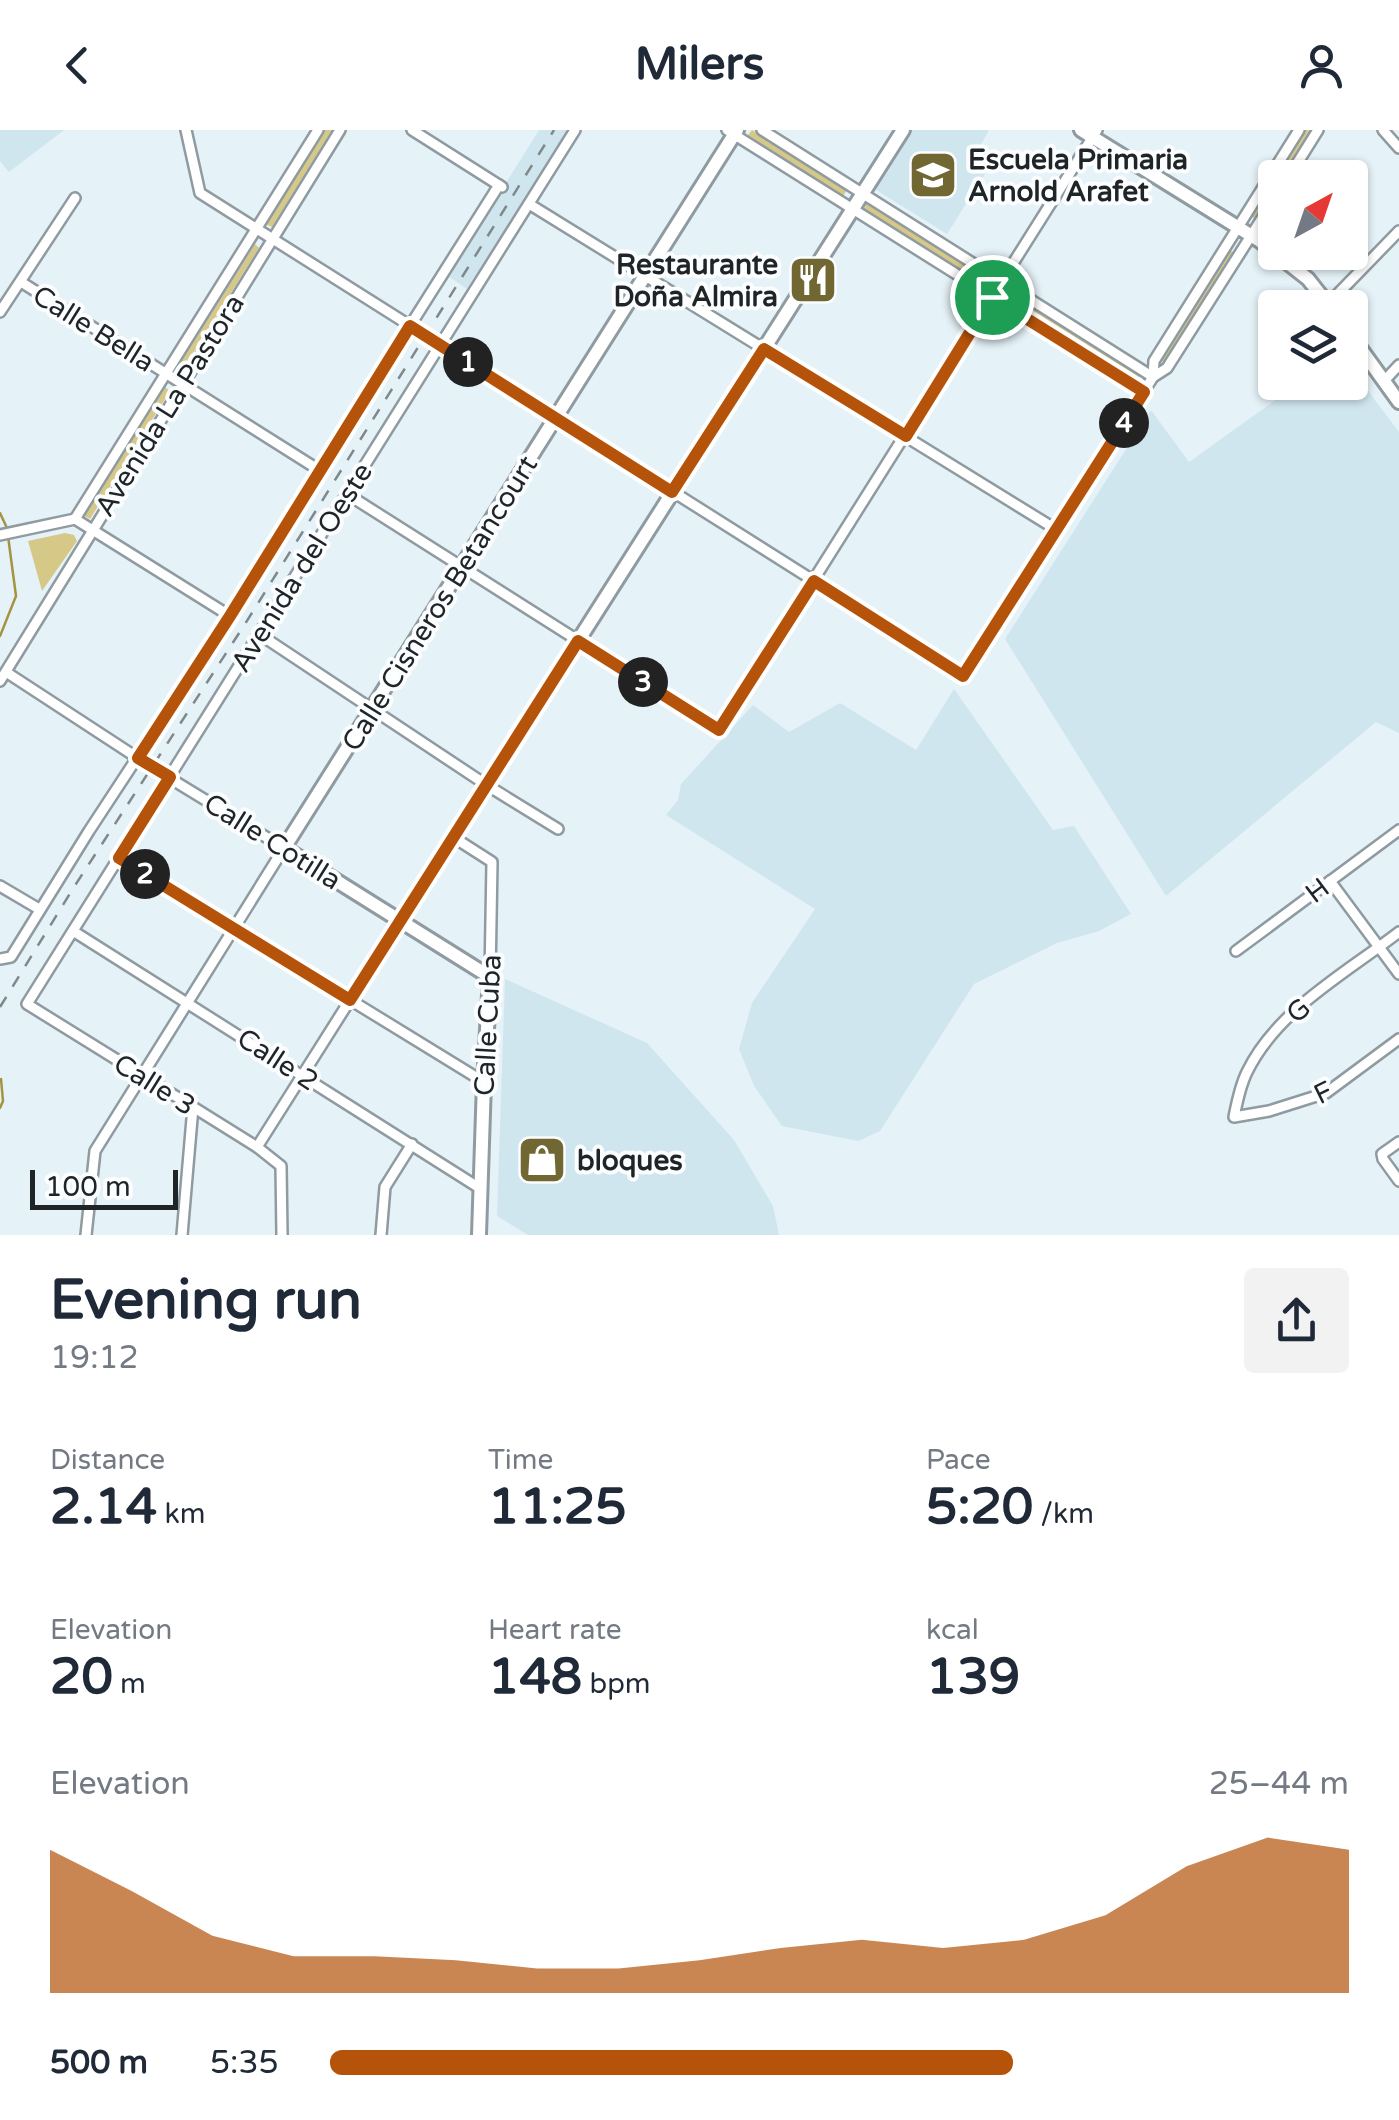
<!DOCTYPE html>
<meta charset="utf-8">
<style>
:root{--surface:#fff;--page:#f2f2f3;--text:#1f2937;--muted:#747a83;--accent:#b45309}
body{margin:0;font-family:"Varela Round",sans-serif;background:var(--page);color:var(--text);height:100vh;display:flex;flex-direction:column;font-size:38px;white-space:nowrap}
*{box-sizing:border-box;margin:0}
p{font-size:32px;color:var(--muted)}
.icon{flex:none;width:55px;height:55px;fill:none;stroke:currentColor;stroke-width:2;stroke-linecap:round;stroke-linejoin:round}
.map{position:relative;height:1105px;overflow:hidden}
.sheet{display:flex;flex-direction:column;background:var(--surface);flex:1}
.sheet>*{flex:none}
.needle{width:65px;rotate:40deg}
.tools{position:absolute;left:1258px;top:30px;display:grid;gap:20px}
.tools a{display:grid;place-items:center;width:110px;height:110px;border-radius:10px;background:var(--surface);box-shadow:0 2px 8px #0004;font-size:50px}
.scale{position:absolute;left:30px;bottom:25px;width:148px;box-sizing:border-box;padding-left:10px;border:5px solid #1f2426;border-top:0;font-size:28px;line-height:35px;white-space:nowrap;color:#1f2426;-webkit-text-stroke:8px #fbfdff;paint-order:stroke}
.pin{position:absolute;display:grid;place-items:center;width:85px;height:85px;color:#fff;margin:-42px;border:5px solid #fff;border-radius:50%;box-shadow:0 2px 10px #0007}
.km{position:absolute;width:50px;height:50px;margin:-25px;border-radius:50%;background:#222;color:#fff;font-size:28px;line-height:50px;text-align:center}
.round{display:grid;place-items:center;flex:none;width:105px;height:105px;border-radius:10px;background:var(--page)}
.headline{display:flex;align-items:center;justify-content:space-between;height:170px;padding:0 50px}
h1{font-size:55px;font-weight:700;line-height:75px}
.metrics{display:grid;grid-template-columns:repeat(3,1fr);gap:15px;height:170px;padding:10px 50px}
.metrics div{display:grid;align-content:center}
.metrics b{font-size:50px;font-weight:700}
.metrics small{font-size:28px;font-weight:400}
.metrics p{font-size:28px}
.chart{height:280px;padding:20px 50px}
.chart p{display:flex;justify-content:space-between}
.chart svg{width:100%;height:180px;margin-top:10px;fill:var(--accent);opacity:.7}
ul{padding:0 50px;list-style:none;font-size:32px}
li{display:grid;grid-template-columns:160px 120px 1fr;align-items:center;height:75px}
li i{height:25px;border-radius:12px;background:var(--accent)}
header{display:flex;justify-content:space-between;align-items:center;height:130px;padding:0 50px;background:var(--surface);font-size:45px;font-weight:700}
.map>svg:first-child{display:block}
.built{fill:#d0e6ef}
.green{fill:#d6c987}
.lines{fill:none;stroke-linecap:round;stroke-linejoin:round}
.stream{stroke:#a49441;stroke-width:2.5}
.street-casing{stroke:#8f9ba0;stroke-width:14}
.secondary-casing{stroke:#8f9ba0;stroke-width:18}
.street{stroke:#fff;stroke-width:9}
.secondary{stroke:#fff;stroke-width:12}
.rail{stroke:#7f888b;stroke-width:2.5;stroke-dasharray:12 12;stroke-linecap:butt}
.route-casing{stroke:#fff;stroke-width:20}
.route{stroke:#b45309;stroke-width:12}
.labels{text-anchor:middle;stroke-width:8;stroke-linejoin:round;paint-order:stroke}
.poi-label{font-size:28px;font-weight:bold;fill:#1f2426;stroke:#fbfdff;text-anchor:start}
.street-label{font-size:28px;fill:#1f2426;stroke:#fbfdff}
</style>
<header><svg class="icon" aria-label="back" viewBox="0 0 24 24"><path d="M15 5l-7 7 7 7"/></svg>Milers<svg class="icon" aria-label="person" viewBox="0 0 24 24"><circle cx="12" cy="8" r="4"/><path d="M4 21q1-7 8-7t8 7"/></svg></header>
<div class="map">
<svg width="1399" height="1105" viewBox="0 0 1399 1105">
<rect width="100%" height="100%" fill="#e5f2f8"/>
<g class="built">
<polygon points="0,0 64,0 9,42 0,31"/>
<polygon points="539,0 567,0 467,159 448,146"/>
<polygon points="910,0 989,0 980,16 996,26 947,104 873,58"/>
<polygon points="1350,237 1399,302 1399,603 1376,592 1166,766 1005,509 1151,280 1189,332 1299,253 1350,252"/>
<polygon points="954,559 1053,700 1074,696 1131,784 1099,801 1057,813 974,854 880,1001 858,1011 782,996 754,956 739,919 752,873 815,779 666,685 678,670 681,654 753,575 789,602 840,573 916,620"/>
<polygon points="505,849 647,913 734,1010 773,1076 779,1105 528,1105 497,1086"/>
</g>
<g class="green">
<polygon points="325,0 332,0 272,97 265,94"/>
<polygon points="752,0 847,60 843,66 748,5"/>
<polygon points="1304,0 1314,0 1284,47 1275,48 1275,62 1257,90 1249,85"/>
<polygon points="867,73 991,150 987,156 864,79"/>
<polygon points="255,114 259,118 181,243 176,240"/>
<polygon points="1228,119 1236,124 1166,234 1158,229"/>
<polygon points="1007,161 1141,244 1138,249 1004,166"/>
<polygon points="165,257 170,261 90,389 84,386"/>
<polygon points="65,403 74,405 77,411 42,461 28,411"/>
</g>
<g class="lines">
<g class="stream">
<polyline points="0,383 7,398"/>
<polyline points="0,506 16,466 8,406"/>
<polyline points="0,978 3,971 1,949"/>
</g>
<g class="street-casing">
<g id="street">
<polyline points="186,0 200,63 963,545 1153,247 1167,238 1275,68"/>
<polyline points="412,0 502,57"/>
<polyline points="727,0 1144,262"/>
<polyline points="762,0 1153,247"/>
<polyline points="1383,0 1399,18"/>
<polyline points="1288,48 1318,0"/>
<polyline points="529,74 1057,400"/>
<polyline points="21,152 319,340"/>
<polyline points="1328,174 1399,101"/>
<polyline points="0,182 75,68"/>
<polyline points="1153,247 1154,231 1299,0"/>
<polyline points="1384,251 1399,235"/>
<polyline points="347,364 719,600 1097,0"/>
<polyline points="75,389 318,0"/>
<polyline points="0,405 75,389 230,486"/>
<polyline points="259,504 485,654 558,699"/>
<polyline points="6,542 153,638 284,718 95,1021 86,1105"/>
<polyline points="0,551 340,0"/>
<polyline points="453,707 492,732 490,847"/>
<polyline points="119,728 484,952"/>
<polyline points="1330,751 1399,844"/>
<polyline points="0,756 39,779"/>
<polyline points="73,801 481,1059"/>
<path d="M1399 802C1346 843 1277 880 1247 942 1240 956 1237 972 1234 987L1269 981 1326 963 1399 909"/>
<polyline points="1236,821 1399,700"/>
<polyline points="0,829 11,827 89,701 230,486 319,340 499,55"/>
<polyline points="1399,1012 1382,1024 1383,1029 1399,1051"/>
<polyline points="257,1017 400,791"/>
<polyline points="182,1105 193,977"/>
<polyline points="282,1105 281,1036 257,1017 193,977 27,874 575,0"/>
<polyline points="381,1105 385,1057 412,1014"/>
</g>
</g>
<g class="secondary-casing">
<g id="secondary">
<polyline points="1081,0 1260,111 1308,149 1331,178"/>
<polyline points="1350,204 1399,272"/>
<polyline points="400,791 903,0"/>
<polyline points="479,1105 484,952 490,847 284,718 737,0"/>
</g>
</g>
<use href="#street" class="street"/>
<use href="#secondary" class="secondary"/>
<polyline class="rail" points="0,877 74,757 245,494 554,0"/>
</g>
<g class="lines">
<g class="route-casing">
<polygon id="route" points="992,167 1144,262 963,546 814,451 719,600 578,511 350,870 119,728 170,647 138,628 230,486 410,196 672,362 764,219 906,306"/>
</g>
<use href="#route" class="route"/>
</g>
<defs>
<g id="school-square" transform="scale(2.5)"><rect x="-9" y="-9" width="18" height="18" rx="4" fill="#716733" stroke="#fbfdff"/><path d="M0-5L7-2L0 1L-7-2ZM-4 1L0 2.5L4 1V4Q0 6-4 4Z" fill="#fff"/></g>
<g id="restaurant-square" transform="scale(2.5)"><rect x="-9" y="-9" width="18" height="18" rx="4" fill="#716733" stroke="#fbfdff"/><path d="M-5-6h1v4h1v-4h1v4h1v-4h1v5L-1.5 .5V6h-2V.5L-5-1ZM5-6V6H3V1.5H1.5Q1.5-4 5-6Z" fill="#fff"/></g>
<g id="shop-square" transform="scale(2.5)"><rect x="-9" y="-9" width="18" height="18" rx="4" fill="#716733" stroke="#fbfdff"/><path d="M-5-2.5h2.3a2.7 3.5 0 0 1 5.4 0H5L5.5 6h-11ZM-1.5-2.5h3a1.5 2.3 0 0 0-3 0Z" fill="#fff"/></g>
</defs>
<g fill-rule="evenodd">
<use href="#school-square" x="933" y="45"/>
<use href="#restaurant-square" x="813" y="150"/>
<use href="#shop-square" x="542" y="1030"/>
</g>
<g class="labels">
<g class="poi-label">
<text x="968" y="39">Escuela Primaria<tspan x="968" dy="32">Arnold Arafet</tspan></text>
<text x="778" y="144" text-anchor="end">Restaurante<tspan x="778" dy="32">Doña Almira</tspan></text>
<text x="577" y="1040">bloques</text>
</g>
<g class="street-label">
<text transform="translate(94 198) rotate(32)" y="10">Calle Bella</text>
<text transform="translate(169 275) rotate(-58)" y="10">Avenida La Pastora</text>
<text transform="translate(301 437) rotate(-58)" y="10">Avenida del Oeste</text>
<text transform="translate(439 473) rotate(-58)" y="10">Calle Cisneros Betancourt</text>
<text transform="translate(273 711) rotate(32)" y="10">Calle Cotilla</text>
<text transform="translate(1317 760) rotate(-37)" y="10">H</text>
<text transform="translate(1298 880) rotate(-41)" y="10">G</text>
<text transform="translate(487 895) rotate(-87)" y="10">Calle Cuba</text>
<text transform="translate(278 929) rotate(33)" y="10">Calle 2</text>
<text transform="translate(155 954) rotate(32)" y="10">Calle 3</text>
<text transform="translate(1323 962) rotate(-26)" y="10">F</text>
</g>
</g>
</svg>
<div class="tools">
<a><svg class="needle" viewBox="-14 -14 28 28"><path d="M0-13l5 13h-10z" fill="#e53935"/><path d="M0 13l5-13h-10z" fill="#747a83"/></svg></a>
<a><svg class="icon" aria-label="layers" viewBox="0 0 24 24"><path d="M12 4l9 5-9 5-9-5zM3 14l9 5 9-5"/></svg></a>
</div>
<div class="scale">100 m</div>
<div class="pin" style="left:992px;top:167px;background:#1e9e55"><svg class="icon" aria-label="arrive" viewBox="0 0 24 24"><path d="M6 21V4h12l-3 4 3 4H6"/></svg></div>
<b class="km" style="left:468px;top:232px">1</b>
<b class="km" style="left:145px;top:744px">2</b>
<b class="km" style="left:643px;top:552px">3</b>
<b class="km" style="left:1124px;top:293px">4</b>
</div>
<section class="sheet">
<div class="headline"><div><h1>Evening run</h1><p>19:12</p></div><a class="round"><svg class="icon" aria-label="share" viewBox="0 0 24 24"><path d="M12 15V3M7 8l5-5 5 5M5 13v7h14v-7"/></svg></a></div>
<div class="metrics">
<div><p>Distance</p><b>2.14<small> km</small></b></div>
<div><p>Time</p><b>11:25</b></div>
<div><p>Pace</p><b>5:20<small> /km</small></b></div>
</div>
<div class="metrics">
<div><p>Elevation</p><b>20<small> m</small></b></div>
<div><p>Heart rate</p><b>148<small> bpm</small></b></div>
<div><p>kcal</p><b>139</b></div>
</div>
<div class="chart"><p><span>Elevation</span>25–44 m</p>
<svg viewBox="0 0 160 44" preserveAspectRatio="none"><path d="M0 44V9L10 19L20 30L30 35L40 35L50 36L60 38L70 38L80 36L90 33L100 31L110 33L120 31L130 25L140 13L150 6L160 9V44z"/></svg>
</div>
<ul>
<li><b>500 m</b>5:35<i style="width:67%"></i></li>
</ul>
</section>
